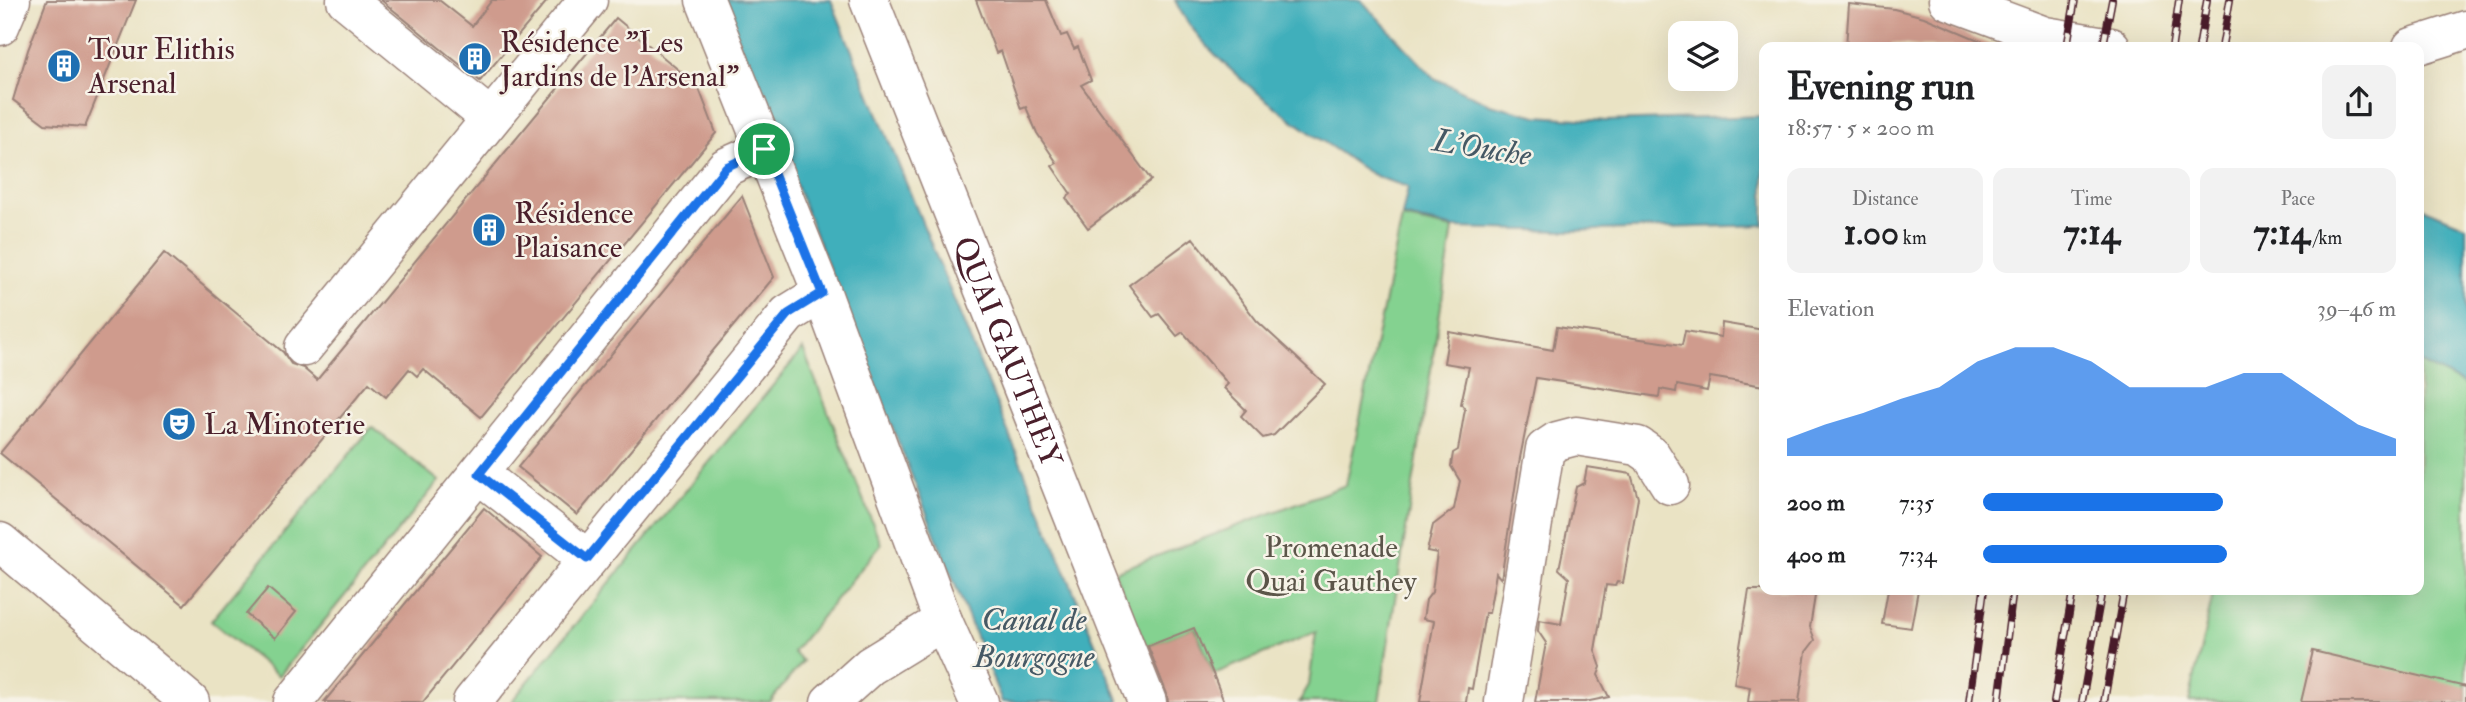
<!DOCTYPE html>
<meta charset="utf-8">
<style>
:root{--surface:#fff;--page:#f2f2f2;--text:#202124;--muted:#757577;--accent:#1a73e8}
body{margin:0;font-family:"IM FELL Double Pica",serif;background:var(--page);color:var(--text);height:100vh;display:flex;flex-direction:column;font-size:26px;white-space:nowrap}
*{box-sizing:border-box;margin:0}
p{font-size:23px;color:var(--muted)}
.icon{flex:none;width:38px;height:38px;fill:none;stroke:currentColor;stroke-width:2;stroke-linecap:round;stroke-linejoin:round}
.map{position:relative;flex:1;overflow:hidden}
.panel{position:absolute;left:1759px;top:42px;width:665px;height:553px;display:flex;flex-direction:column;background:var(--surface);border-radius:14px;box-shadow:0 7px 28px #0002}
.panel>*{flex:none}
.fabs{position:absolute;left:1668px;top:21px;display:grid;gap:14px}
.fabs a{display:grid;place-items:center;width:70px;height:70px;border-radius:14px;background:var(--surface);box-shadow:0 7px 28px #0002;font-size:35px}
.pin{position:absolute;display:grid;place-items:center;width:60px;height:60px;color:#fff;margin:-30px;border:4px solid #fff;border-radius:50%;box-shadow:0 2px 7px #0007}
.round{display:grid;place-items:center;flex:none;width:74px;height:74px;border-radius:14px;background:var(--page)}
.head{display:flex;align-items:center;justify-content:space-between;height:119px;padding:0 28px}
h1{font-size:38px;font-weight:700;line-height:52px}
.metrics{display:grid;grid-template-columns:repeat(3,1fr);gap:10px;height:119px;padding:7px 28px}
.metrics div{display:grid;align-content:center;border-radius:14px;background:var(--page);text-align:center}
.metrics b{font-size:35px;font-weight:700}
.metrics small{font-size:19px;font-weight:400}
.metrics p{font-size:19px}
.chart{height:196px;padding:14px 28px}
.chart p{display:flex;justify-content:space-between}
.chart svg{width:100%;height:126px;margin-top:7px;fill:var(--accent);opacity:.7}
ul{padding:0 28px;list-style:none;font-size:23px}
li{display:grid;grid-template-columns:112px 84px 1fr;align-items:center;height:52px}
li i{height:18px;border-radius:9px;background:var(--accent)}
.map>svg:first-child{display:block}
.green{fill:#84d290;stroke:#67785e;stroke-width:2}
.water{fill:#40afbb;stroke:#456773;stroke-width:2}
.building{fill:#cf9b8d}
.lines{fill:none;stroke-linecap:round;stroke-linejoin:round}
.minor-casing{stroke:#9a8178;stroke-width:41}
.major-casing{stroke:#9a8178;stroke-width:41}
.minor{stroke:#fff;stroke-width:38}
.major{stroke:#fff;stroke-width:38}
.rail-casing{stroke:#4a1f2b;stroke-width:8}
.rail{stroke:#f7f3e8;stroke-width:5;stroke-dasharray:16;stroke-linecap:butt}
.route-casing{stroke:#fff;stroke-width:14}
.route{stroke:#1a73e8;stroke-width:9}
.labels{text-anchor:middle;stroke-width:5;stroke-linejoin:round;paint-order:stroke}
.poi-label{font-size:30px;fill:#4a1f2b;stroke:#f7f3e8;text-anchor:start}
.street-label{font-size:30px;fill:#4a1f2b;stroke:#f7f3e8}
.park-label{font-size:30px;fill:#5b5549;stroke:#f7f3e8}
.water-label{font-size:32px;font-style:italic;fill:#465965;stroke:#f7f3e8}
</style>
<div class="map">
<svg width="2466" height="702" viewBox="0 0 2466 702">
<rect width="100%" height="100%" fill="#f7f3e8"/>
<filter id="ink" filterUnits="userSpaceOnUse"><feTurbulence type="fractalNoise" baseFrequency=".0143" numOctaves="2"/><feDisplacementMap in="SourceGraphic" scale="14" xChannelSelector="R" yChannelSelector="G"/><feConvolveMatrix kernelMatrix="1 2 1 2 8 2 1 2 1" color-interpolation-filters="sRGB"/></filter>
<filter id="wash" filterUnits="userSpaceOnUse"><feTurbulence type="fractalNoise" baseFrequency=".00686" numOctaves="4" result="noise"/><feDisplacementMap in="SourceGraphic" scale="28" xChannelSelector="R" yChannelSelector="G"/><feGaussianBlur stdDeviation="1.57" result="paint"/><feColorMatrix in="noise" values="0 0 0 0 0 0 0 0 0 0 0 0 0 0 0 0 0 1.4 0 .05"/><feComposite in="paint" operator="in"/></filter>
<g filter="url(#wash)">
<rect width="100%" height="100%" fill="#eae3c4"/>
<g class="green">
<polygon points="1402,218 1453,229 1379,702 1299,702 1309,685 1316,632 1214,674 1195,628 1146,647 1114,572 1346,485"/>
<polygon points="803,349 881,544 793,652 803,661 770,702 511,702"/>
<polygon points="2419,362 2466,385 2466,702 2189,702 2214,590 2418,590"/>
<polygon points="372,427 439,481 279,676 211,621"/>
</g>
<g class="water">
<polygon points="722,0 831,0 1119,702 1002,702"/>
<path d="M1175 0H1361L1434 78 1490 104 1537 116 1606 121 1764 116V225L1564 231 1455 228 1402 216 1408 187C1397 183 1383 180 1372 174 1360 168 1348 158 1336 150 1287 118 1199 54 1175 0Z"/>
<polygon points="2418,206 2466,226 2466,385 2419,362"/>
</g>
<g id="blocks">
<g class="building">
<polygon points="47,0 136,0 85,127 45,124 13,100 28,50"/>
<polygon points="381,0 439,0 472,26 492,0 548,0 480,81"/>
<polygon points="976,0 1046,0 1061,36 1067,34 1074,49 1078,47 1091,80 1081,85 1151,180 1088,228 1066,198 1071,194 1052,166 1057,163 1037,133 1026,107 1021,109 1001,51 996,53"/>
<polygon points="1849,4 1894,9 1924,17 1995,47 1920,47 1892,43 1892,47 1846,47"/>
<polygon points="616,18 698,86 716,133 481,417 423,369 417,376 409,369 386,397 369,383 184,605 0,453 164,253 283,352 291,364 303,368 317,380"/>
<polygon points="742,196 774,277 577,515 518,467"/>
<polygon points="1193,238 1257,321 1325,384 1274,435 1263,438 1241,416 1246,410 1224,388 1228,384 1183,332 1177,336 1159,314 1153,317 1129,285"/>
<polygon points="1722,323 1764,330 1764,386 1710,377 1707,391 1677,385 1676,392 1660,389 1659,397 1536,378 1519,463 1501,579 1496,573 1489,613 1485,613 1472,689 1468,688 1466,702 1420,702 1434,621 1423,619 1426,600 1432,592 1437,553 1427,551 1433,525 1454,509 1460,481 1451,466 1453,453 1458,450 1465,409 1461,404 1469,367 1444,363 1449,332 1553,350 1557,327 1682,345 1685,331 1721,337"/>
<polygon points="1587,467 1631,474 1638,498 1623,583 1617,582 1615,586 1606,585 1595,650 1601,667 1598,675 1609,697 1585,702 1535,702 1546,643 1538,631 1539,620 1561,624 1569,578 1559,569 1576,487 1584,483"/>
<polygon points="484,508 542,557 423,702 324,702"/>
<polygon points="268,588 296,612 275,638 246,614"/>
<polygon points="1749,590 1816,590 1810,627 1815,640 1806,652 1799,702 1748,702 1750,687 1734,684"/>
<polygon points="1888,590 1918,590 1911,628 1882,624"/>
<polygon points="1194,628 1213,674 1224,702 1168,702 1167,694 1148,646"/>
<polygon points="2313,651 2466,687 2466,702 2301,702"/>
</g>
</g>
</g>
<g filter="url(#ink)">
<use href="#blocks" fill-opacity="0" stroke="#9a8178" stroke-width="2"/>
<g class="lines">
<g class="minor-casing">
<g id="minor">
<polyline points="346,0 490,118"/>
<polyline points="705,0 822,293 943,621 979,702"/>
<path id="s1" d="M869 0 1147 702"/>
<polyline points="1948,0 2045,36 2111,47"/>
<polyline points="2412,47 2466,30"/>
<polyline points="304,347 588,0"/>
<polyline points="479,474 587,559"/>
<polyline points="0,542 190,702"/>
<polyline points="293,702 726,167 764,150"/>
<polyline points="472,702 788,314 822,293"/>
<polyline points="830,702 870,666 943,621"/>
<polyline points="1504,702 1545,449 1557,441 1576,436 1638,446 1651,455 1670,485"/>
</g>
</g>
<g class="major-casing">
<polyline id="major" points="0,26 11,0"/>
</g>
<use href="#minor" class="minor"/>
<use href="#major" class="major"/>
<g class="rail-casing">
<g id="rail">
<polyline points="2067,47 2075,0"/>
<polyline points="2103,47 2112,0"/>
<polyline points="2172,47 2179,0"/>
<polyline points="2199,47 2207,0"/>
<polyline points="2222,47 2230,0"/>
<polyline points="1969,702 1984,590"/>
<polyline points="1999,702 2013,590"/>
<polyline points="2054,702 2073,590"/>
<polyline points="2082,702 2102,590"/>
<polyline points="2104,702 2124,590"/>
</g>
</g>
<use href="#rail" class="rail"/>
</g>
</g>
<g class="lines" filter="url(#ink)">
<g class="route-casing">
<polygon id="route" points="764,149 822,293 788,314 587,559 479,474 726,167"/>
</g>
<use href="#route" class="route"/>
</g>
<defs>
<g id="building-disc" transform="scale(1.75)"><circle r="9.5" fill="#1f6fb2" stroke="#f7f3e8"/><path d="M-4-6H4V6H1V3H-1V6H-4ZM-2.5-4.3h1.7v1.8h-1.7ZM.8-4.3h1.7v1.8H.8ZM-2.5-1h1.7V.8h-1.7ZM.8-1h1.7V.8H.8Z" fill="#fff"/></g>
<g id="theatre-disc" transform="scale(1.75)"><circle r="9.5" fill="#1f6fb2" stroke="#f7f3e8"/><path d="M-5-5.5Q0-4 5-5.5V0Q5 5 0 6Q-5 5-5 0ZM-3.3-2.5H-1v1.5H-3.3ZM1-2.5H3.3v1.5H1ZM-2.8 1Q0 5.5 2.8 1Z" fill="#fff"/></g>
</defs>
<g fill-rule="evenodd">
<use href="#building-disc" x="475" y="59"/>
<use href="#building-disc" x="64" y="66"/>
<use href="#building-disc" x="489" y="230"/>
<use href="#theatre-disc" x="179" y="424"/>
</g>
<g class="labels">
<g class="poi-label">
<text x="500" y="52">Résidence "Les<tspan x="500" dy="34">Jardins de l'Arsenal"</tspan></text>
<text x="88" y="59">Tour Elithis<tspan x="88" dy="34">Arsenal</tspan></text>
<text x="514" y="223">Résidence<tspan x="514" dy="34">Plaisance</tspan></text>
<text x="204" y="434">La Minoterie</text>
</g>
<g class="street-label">
<text dy="10" stroke="none"><textPath href="#s1" startOffset="378">QUAI GAUTHEY</textPath></text>
</g>
<g class="park-label">
<text x="1331" y="557">Promenade<tspan x="1331" dy="34">Quai Gauthey</tspan></text>
</g>
<g class="water-label">
<text transform="translate(1482 147) rotate(9)" y="11">L'Ouche</text>
<text x="1034" y="630">Canal de<tspan x="1034" dy="37">Bourgogne</tspan></text>
</g>
</g>
</svg>
<div class="fabs">
<a><svg class="icon" aria-label="layers" viewBox="0 0 24 24"><path d="M12 4l9 5-9 5-9-5zM3 14l9 5 9-5"/></svg></a>
</div>
<div class="pin" style="left:764px;top:149px;background:#1e9e55"><svg class="icon" aria-label="arrive" viewBox="0 0 24 24"><path d="M6 21V4h12l-3 4 3 4H6"/></svg></div>
<section class="panel">
<div class="head"><div><h1>Evening run</h1><p>18:57 · 5 × 200 m</p></div><a class="round"><svg class="icon" aria-label="share" viewBox="0 0 24 24"><path d="M12 15V3M7 8l5-5 5 5M5 13v7h14v-7"/></svg></a></div>
<div class="metrics">
<div><p>Distance</p><b>1.00<small> km</small></b></div>
<div><p>Time</p><b>7:14</b></div>
<div><p>Pace</p><b>7:14<small> /km</small></b></div>
</div>
<div class="chart"><p><span>Elevation</span>39–46 m</p>
<svg viewBox="0 0 160 44" preserveAspectRatio="none"><path d="M0 44V38L10 33L20 29L30 24L40 20L50 11L60 6L70 6L80 11L90 20L100 20L110 20L120 15L130 15L140 24L150 33L160 38V44z"/></svg>
</div>
<ul>
<li><b>200 m</b>7:35<i style="width:58%"></i></li>
<li><b>400 m</b>7:34<i style="width:59%"></i></li>
</ul>
</section>
</div>
